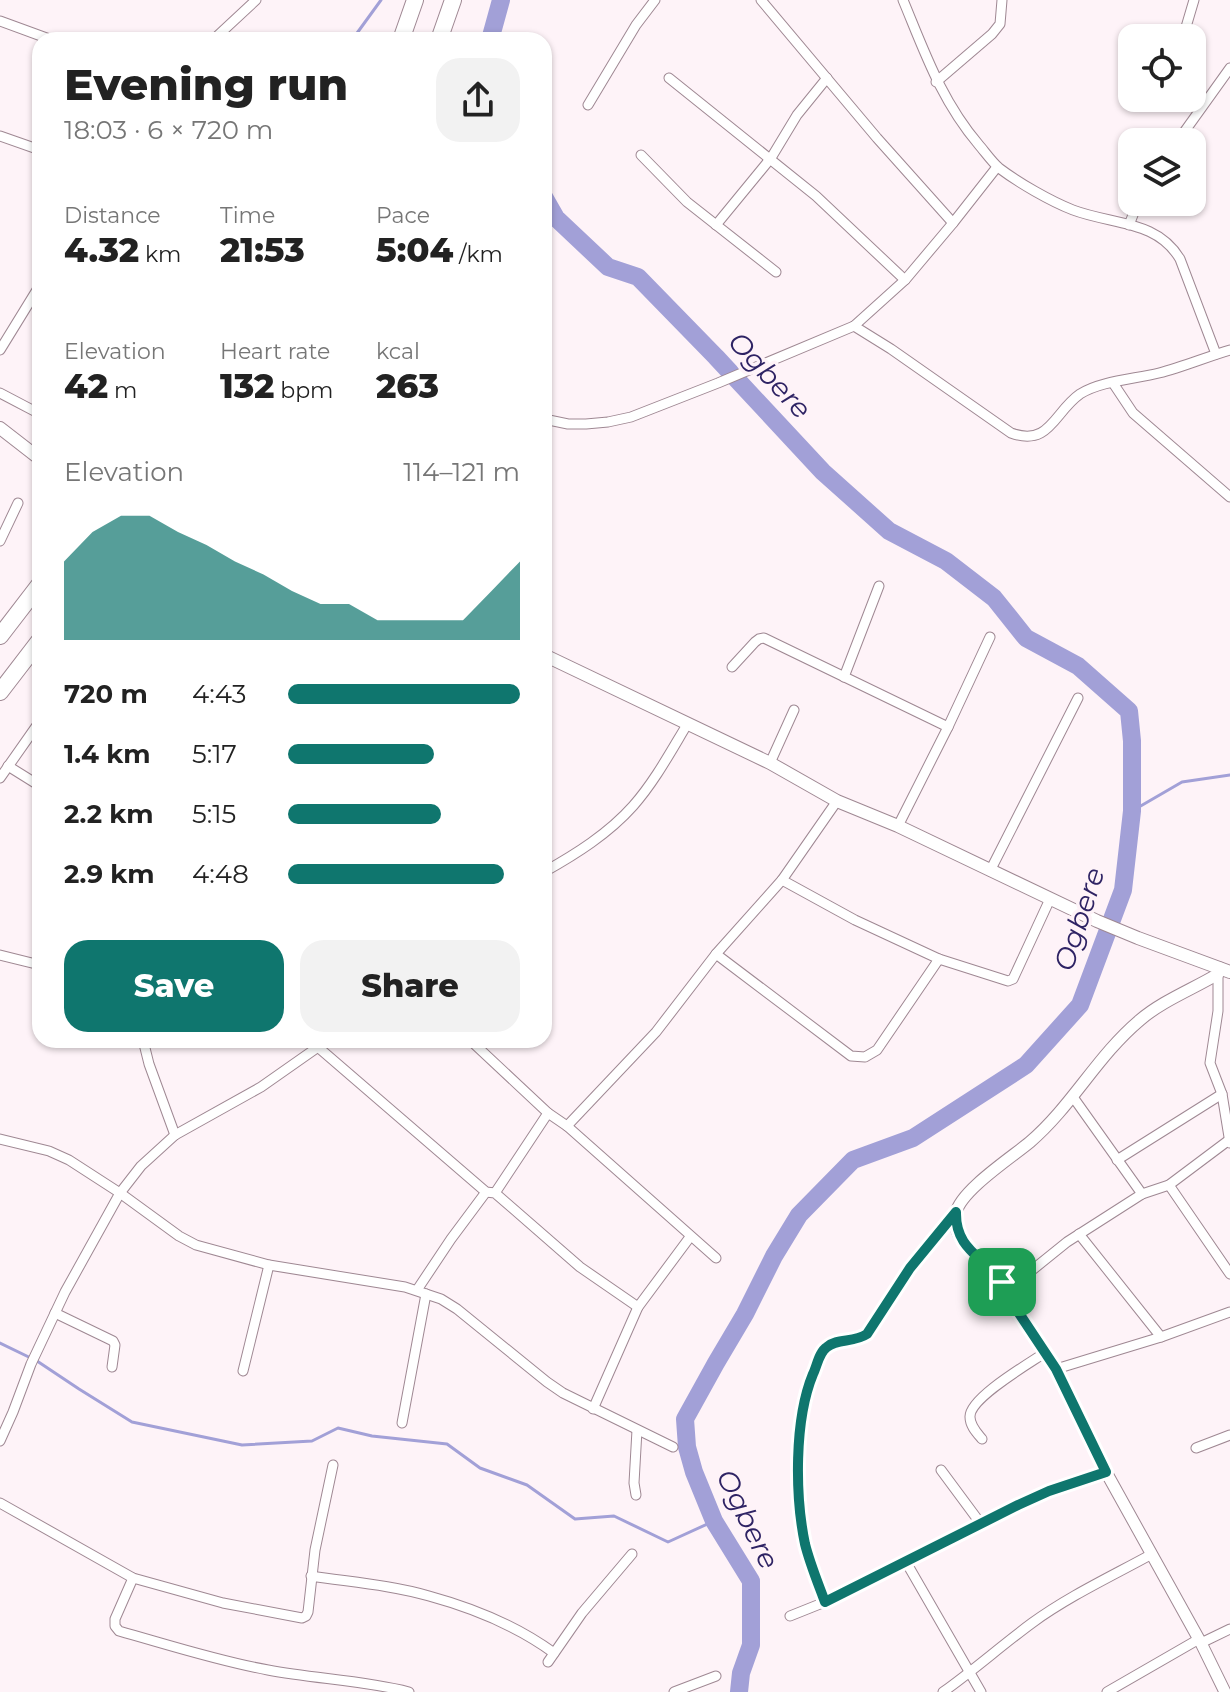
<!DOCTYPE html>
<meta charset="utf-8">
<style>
:root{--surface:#fff;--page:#f2f2f2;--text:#222;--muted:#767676;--accent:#0f766e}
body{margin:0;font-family:Montserrat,sans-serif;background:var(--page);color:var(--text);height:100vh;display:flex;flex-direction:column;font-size:30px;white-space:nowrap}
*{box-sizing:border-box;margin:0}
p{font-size:26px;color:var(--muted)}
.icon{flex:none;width:44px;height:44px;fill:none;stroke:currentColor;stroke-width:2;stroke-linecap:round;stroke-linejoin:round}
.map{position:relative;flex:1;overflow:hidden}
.drawer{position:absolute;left:32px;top:32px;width:520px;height:1016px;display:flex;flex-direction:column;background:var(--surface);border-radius:24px;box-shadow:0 2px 6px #0004}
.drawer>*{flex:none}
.controls{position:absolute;left:1118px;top:24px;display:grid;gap:16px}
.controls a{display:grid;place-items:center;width:88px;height:88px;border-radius:16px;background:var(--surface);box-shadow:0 2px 6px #0004;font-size:40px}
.pin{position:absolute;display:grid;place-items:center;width:68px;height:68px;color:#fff;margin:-34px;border-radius:16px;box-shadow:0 4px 12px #0006}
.round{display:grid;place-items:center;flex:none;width:84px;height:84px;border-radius:24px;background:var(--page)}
.headline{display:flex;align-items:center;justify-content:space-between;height:136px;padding:0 32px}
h1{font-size:44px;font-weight:800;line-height:60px}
.stats{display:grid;grid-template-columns:repeat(3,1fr);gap:12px;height:136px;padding:8px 32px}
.stats div{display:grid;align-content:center}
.stats b{font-size:34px;font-weight:800}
.stats small{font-size:22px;font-weight:400}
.stats p{font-size:22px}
.chart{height:224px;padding:16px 32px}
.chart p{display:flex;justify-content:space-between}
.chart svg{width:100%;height:144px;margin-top:8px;fill:var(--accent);opacity:.7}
.primary-button{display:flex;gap:16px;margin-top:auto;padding:16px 32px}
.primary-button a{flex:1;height:92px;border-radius:24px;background:var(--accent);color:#fff;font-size:32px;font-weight:800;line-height:92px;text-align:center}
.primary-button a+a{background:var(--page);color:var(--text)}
ul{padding:0 32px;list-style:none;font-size:26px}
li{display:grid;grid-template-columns:128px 96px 1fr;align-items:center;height:60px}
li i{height:20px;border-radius:10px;background:var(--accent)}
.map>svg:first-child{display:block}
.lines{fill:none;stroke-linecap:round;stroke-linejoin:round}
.stream{stroke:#a2a0d7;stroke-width:3}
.river{stroke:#a2a0d7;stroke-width:18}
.minor-casing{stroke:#9f8893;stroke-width:11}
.tertiary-casing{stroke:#9f8893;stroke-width:13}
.secondary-casing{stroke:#9f8893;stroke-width:14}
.motorway-casing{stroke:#9f8893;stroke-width:18}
.minor{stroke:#fff;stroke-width:9}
.tertiary{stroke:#fff;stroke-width:11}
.secondary{stroke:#fff;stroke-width:12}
.motorway{stroke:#fff;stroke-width:16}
.route-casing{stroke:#fff;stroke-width:16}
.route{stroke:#0f766e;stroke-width:10}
.labels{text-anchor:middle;stroke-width:7;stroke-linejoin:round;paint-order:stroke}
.water-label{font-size:28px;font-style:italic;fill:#2e2364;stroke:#fef3f8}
</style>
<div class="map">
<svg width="1230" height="1692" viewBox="0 0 1230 1692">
<rect width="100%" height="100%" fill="#fef3f8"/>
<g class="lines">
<g class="stream">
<polyline points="352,40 381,0"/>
<polyline points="1132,811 1182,782 1230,775"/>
<polyline points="0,1343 37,1361 79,1389 132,1422 242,1445 312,1441 338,1428 372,1436 447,1444 480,1468 527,1485 575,1519 614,1516 668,1542 714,1521"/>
</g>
<g class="river">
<polyline points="490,40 501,0"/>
<polyline points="544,197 556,218 608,267 638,277 716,357 823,472 889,531 946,561 994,598 1026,638 1078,666 1129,711 1132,741 1132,811 1123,890 1080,1005 1026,1065 913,1138 853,1160 799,1215 774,1256 745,1314 716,1363 685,1419 687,1447 694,1472 714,1521 751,1581 751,1645 741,1673 739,1692"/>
</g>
<g class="minor-casing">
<g id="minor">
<polyline points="761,0 877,138 953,223"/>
<path d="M903 0C925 53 941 100 979 145 985 152 992 162 999 168 1019 183 1050 201 1073 210 1113 225 1157 220 1180 259L1216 354"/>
<polyline points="0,21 52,40"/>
<polyline points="1180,38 1186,27 1194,0"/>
<polyline points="213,40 256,0"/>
<polyline points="669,78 816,196 905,280"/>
<polyline points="936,82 992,34 1000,24 1002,0"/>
<polyline points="588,105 636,25 655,0"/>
<polyline points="0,136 40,150"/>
<polyline points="1177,142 1230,68"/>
<polyline points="641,155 687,202 776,272"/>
<polyline points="716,225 771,158 797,115 827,78"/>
<polyline points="1129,225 1138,202"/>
<path d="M854 326 891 349 1011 433C1050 447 1054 412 1080 394 1100 381 1135 379 1159 373 1183 367 1206 357 1230 350"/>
<polyline points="0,350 40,285"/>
<polyline points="1113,383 1133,413 1230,497"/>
<polyline points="0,393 40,414"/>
<polyline points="544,419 568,424 586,424 608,422 631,417 718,383 854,326 905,280 953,223 997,167"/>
<polyline points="0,541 18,503"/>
<polyline points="732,667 755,642 759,639 764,638 948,727"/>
<polyline points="844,677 879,586"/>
<polyline points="770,763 794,710"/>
<polyline points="8,766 40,786"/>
<polyline points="0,778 40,721"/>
<polyline points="898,826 948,727 990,637"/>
<polyline points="990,871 1078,698"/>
<path d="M544 872C576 854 608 834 633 806 655 781 671 751 688 723"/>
<polyline points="782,880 855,920 939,959 1008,981 1013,979 1050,899"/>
<polyline points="716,954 851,1056 865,1057 877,1050 939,959"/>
<polyline points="0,955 40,965"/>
<polyline points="1218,974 1218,1011 1210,1063 1222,1094 1230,1143"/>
<polyline points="143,1040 149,1064 175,1135"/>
<polyline points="470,1040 548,1113 567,1126 716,1258"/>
<polyline points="319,1048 486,1192 495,1193 580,1267 638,1307"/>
<polyline points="1073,1097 1142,1194"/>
<polyline points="567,1126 656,1032 716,954 782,880 837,801"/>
<polyline points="0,1139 49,1151 69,1160 120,1193 179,1236 196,1245 269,1265 405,1287 441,1299 457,1309 547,1382 563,1393 673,1447"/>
<polyline points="1117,1160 1222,1094"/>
<polyline points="1169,1185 1230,1274"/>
<polyline points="495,1193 548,1113"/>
<polyline points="1079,1234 1161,1337"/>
<polyline points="417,1290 451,1239 486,1192"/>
<polyline points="1005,1292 1067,1242 1142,1194 1169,1185 1229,1140"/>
<polyline points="55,1313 113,1341 115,1345 112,1367"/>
<polyline points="1056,1369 1161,1337 1230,1312"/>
<polyline points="243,1371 269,1265"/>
<polyline points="593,1409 638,1307 690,1237"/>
<polyline points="402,1423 426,1294"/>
<path d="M982 1439C977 1433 970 1426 970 1417 969 1398 1030 1363 1046 1352"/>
<polyline points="0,1441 13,1412 31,1364 65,1292 120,1193 141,1166 175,1135 261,1087 328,1040"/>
<polyline points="1196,1448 1230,1435"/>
<polyline points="941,1470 981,1524"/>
<polyline points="636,1495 634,1483 637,1430"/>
<polyline points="0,1503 133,1578 223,1603 302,1618 306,1616 308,1612 315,1550 333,1465"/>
<polyline points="906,1562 981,1692"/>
<path d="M311 1576C350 1582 391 1585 429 1596 473 1608 517 1626 554 1653"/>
<path d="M133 1578 115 1619V1626L119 1631C169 1645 218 1661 268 1670 315 1679 363 1680 409 1692"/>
<path d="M825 1602C818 1583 810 1564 805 1544 794 1496 794 1420 813 1374 817 1366 819 1352 827 1347 837 1339 854 1343 867 1334L910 1268 956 1212"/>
<polyline points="790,1616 825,1602 1018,1505 1049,1491 1106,1472"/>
<polyline points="1201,1643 1230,1629"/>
<polyline points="548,1662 582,1613 632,1554"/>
<polyline points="674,1692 716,1676"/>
<path d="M943 1692C974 1670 1002 1645 1032 1623 1069 1596 1112 1576 1152 1554"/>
<polyline points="1107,1692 1199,1639"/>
</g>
</g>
<g class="tertiary-casing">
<path id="tertiary" d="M1220 968 1218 974C1193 989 1162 1001 1140 1020 1097 1056 1072 1106 1030 1142 1012 1157 960 1191 956 1213 949 1248 996 1263 1005 1292L1056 1369 1106 1472 1201 1643 1225 1692"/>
</g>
<g class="secondary-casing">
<g id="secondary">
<polyline points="0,428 40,459"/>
<polyline points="544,655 770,763 837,801 898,826 1097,921 1138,938 1230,972"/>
</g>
</g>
<g class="motorway-casing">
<g id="motorway">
<polyline points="401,40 415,0"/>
<polyline points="439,40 453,0"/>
<polyline points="0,636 40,584"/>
<polyline points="0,692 40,640"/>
</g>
</g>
<use href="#minor" class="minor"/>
<use href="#tertiary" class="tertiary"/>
<use href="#secondary" class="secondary"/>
<use href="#motorway" class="motorway"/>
</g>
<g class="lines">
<g class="route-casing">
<path id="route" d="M956 1212C955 1256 994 1258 1005 1292L1056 1369 1106 1472 1049 1491 1018 1505 825 1602C818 1583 810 1564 805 1544 795 1496 794 1420 813 1374 817 1366 819 1352 827 1347 837 1338 854 1343 867 1334L910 1268Z"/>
</g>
<use href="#route" class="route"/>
</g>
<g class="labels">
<g class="water-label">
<text transform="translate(770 375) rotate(47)" y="10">Ogbere</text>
<text transform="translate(1079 919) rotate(-72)" y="10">Ogbere</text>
<text transform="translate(748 1519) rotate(64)" y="10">Ogbere</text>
</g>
</g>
</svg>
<div class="controls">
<a><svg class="icon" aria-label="locate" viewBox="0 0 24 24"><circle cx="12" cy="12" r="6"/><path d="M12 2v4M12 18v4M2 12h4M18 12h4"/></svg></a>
<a><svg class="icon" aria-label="layers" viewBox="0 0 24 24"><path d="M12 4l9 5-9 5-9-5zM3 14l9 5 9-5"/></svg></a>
</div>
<div class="pin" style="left:1002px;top:1282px;background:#1e9e55"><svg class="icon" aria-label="arrive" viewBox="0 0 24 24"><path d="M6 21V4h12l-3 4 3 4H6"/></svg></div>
<section class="drawer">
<div class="headline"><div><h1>Evening run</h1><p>18:03 · 6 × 720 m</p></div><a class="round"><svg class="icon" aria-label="share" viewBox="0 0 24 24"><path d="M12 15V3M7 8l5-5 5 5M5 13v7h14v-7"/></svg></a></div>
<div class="stats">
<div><p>Distance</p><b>4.32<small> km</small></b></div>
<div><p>Time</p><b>21:53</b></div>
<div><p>Pace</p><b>5:04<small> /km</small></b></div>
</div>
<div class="stats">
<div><p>Elevation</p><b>42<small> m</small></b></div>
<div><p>Heart rate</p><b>132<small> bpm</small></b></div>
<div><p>kcal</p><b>263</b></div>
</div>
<div class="chart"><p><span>Elevation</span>114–121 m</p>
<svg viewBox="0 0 160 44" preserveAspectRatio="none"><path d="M0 44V20L10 11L20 6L30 6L40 11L50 15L60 20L70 24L80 29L90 33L100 33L110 38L120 38L130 38L140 38L150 29L160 20V44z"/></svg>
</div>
<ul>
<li><b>720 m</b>4:43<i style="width:100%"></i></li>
<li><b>1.4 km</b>5:17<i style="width:63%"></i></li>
<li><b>2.2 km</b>5:15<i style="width:66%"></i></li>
<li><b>2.9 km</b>4:48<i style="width:93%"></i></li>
</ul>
<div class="primary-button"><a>Save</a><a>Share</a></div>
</section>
</div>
